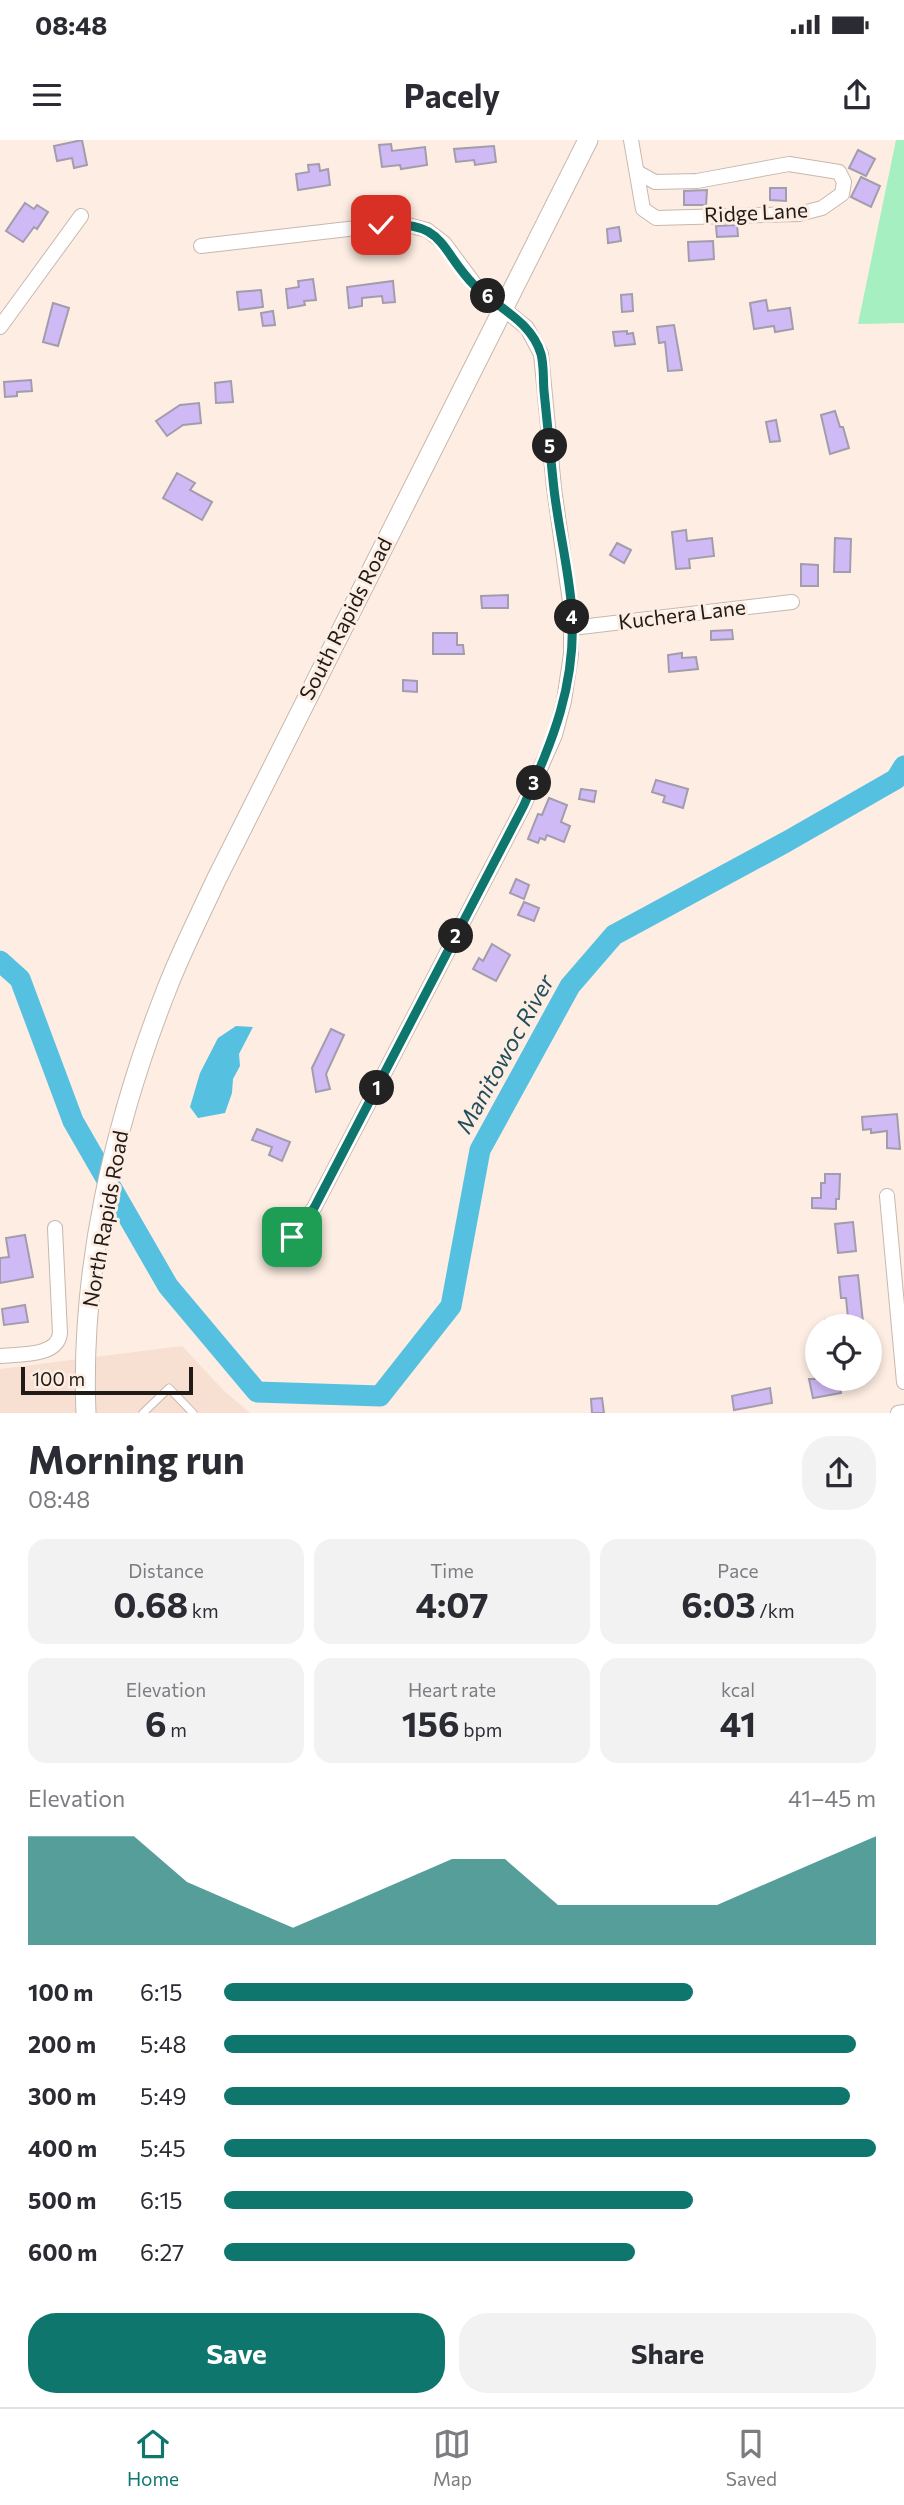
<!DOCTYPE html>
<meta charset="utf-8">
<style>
:root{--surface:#fff;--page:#f2f2f3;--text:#2b2b33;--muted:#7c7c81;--line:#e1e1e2;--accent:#0f766e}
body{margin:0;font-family:Commissioner,sans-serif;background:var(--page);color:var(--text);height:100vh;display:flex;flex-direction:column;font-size:26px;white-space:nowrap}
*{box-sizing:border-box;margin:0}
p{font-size:23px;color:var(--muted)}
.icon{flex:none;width:38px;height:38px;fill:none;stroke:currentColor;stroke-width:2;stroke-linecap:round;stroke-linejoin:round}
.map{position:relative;height:1273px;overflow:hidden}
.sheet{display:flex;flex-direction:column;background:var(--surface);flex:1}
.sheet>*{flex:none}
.controls{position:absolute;left:805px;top:1174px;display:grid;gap:14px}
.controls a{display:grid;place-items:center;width:77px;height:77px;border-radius:50%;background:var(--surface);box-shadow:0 4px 10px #0003;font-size:35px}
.scale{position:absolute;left:21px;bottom:18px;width:172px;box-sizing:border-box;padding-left:7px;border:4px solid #201b17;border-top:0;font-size:19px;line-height:24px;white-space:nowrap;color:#201b17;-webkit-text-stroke:5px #fdede2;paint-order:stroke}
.pin{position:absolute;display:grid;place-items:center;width:60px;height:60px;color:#fff;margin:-30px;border-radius:14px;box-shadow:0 4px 10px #0006}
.km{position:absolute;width:35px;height:35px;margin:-18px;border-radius:50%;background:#222;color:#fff;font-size:19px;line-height:35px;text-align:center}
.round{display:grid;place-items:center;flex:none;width:74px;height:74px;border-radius:28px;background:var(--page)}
.summary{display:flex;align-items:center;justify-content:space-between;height:119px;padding:0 28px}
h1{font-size:38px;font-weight:700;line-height:52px}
.stats{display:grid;grid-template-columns:repeat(3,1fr);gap:10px;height:119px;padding:7px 28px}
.stats div{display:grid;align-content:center;border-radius:18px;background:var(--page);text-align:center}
.stats b{font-size:35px;font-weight:700}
.stats small{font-size:19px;font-weight:400}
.stats p{font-size:19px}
.chart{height:196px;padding:14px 28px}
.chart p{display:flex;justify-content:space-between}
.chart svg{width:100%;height:126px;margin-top:7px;fill:var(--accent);opacity:.7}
.cta{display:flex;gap:14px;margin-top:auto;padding:14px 28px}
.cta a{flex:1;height:80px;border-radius:28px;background:var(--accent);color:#fff;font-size:28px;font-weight:700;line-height:80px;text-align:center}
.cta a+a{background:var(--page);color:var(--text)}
ul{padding:0 28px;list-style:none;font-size:23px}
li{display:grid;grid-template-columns:112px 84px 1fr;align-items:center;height:52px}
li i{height:18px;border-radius:9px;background:var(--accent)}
.status{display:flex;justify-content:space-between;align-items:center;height:49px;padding:0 35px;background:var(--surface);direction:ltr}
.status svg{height:19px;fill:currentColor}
header{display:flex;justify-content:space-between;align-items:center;height:91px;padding:0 28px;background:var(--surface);font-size:32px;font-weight:700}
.tabs{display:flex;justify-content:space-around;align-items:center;height:98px;border-top:2px solid var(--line);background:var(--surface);font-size:19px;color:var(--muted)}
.tabs a{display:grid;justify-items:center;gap:4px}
.tabs .selected{color:var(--accent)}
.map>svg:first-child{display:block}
.built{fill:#f7e0d1}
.green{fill:#a6efc0}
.water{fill:#55c0e0}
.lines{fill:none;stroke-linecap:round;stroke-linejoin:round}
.river{stroke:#55c0e0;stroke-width:21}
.building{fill:#d0baf6;stroke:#a29dac;stroke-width:2}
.service-casing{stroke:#c7b8ae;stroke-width:9}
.minor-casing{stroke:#c7b8ae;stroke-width:16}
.secondary-casing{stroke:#c7b8ae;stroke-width:21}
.service{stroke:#fff;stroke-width:7}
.minor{stroke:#fff;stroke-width:14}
.secondary{stroke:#fff;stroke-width:19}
.route-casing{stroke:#fff;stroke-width:14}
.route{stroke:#0f766e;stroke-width:9}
.labels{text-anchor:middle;stroke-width:6;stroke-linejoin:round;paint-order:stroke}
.street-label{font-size:21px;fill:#201b17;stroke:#fdede2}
.water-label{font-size:23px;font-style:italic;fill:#204e5c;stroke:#fdede2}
</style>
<div class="status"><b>08:48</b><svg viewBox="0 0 49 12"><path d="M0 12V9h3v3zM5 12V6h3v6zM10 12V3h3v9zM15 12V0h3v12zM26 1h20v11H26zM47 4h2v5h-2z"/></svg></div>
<header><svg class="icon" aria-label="menu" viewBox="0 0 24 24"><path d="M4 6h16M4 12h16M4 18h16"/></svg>Pacely<svg class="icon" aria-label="share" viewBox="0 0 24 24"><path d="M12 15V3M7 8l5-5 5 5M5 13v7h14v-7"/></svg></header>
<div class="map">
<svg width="904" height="1273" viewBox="0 0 904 1273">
<rect width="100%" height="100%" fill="#fdede2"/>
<polygon class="built" points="182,1206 223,1250 250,1273 0,1273 0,1229"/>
<polygon class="green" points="896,0 904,0 904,183 858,184"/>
<polygon class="water" points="236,886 253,887 239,914 240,926 233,939 232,953 225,973 198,978 190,967 200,933 218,898"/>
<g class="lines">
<polyline class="river" points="0,821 20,839 73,981 168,1146 257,1252 380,1256 451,1166 480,1010 570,846 614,795 786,702 896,639 904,626"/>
</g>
<g class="building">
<polygon points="82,0 87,25 74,28 72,18 57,21 54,6"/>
<polygon points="391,4 392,11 425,7 427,25 401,29 400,25 382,27 379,5"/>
<polygon points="494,6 496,22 475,25 474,20 456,22 454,9"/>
<polygon points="858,10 875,19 866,36 849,28"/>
<polygon points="319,24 320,31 328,29 330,45 298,50 296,34 309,32 308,25"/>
<polygon points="861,37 880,46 871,67 851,57"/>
<polygon points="770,48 786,48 786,61 770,60"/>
<polygon points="707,50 706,65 684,65 684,51"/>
<polygon points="25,63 34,69 37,65 48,72 37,89 34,87 23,102 6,91"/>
<polygon points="737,85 738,96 717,97 716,86"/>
<polygon points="619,87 621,101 608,103 607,89"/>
<polygon points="713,101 714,119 689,121 688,102"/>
<polygon points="313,139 316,160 304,161 305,165 288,168 286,149 299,147 298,141"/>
<polygon points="393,141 395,162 383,163 382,156 362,158 362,166 349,168 347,147"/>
<polygon points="261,150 263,167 239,170 237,152"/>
<polygon points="632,154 633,171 622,172 621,155"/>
<polygon points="766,160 768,171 790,168 793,189 775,192 774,186 754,189 750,163"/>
<polygon points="53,163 69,168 58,206 43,202"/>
<polygon points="273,171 275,185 263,186 261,173"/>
<polygon points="674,185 682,230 668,231 665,202 659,203 657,187"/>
<polygon points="627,191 627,194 633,193 635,204 615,206 613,192"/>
<polygon points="31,240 32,251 17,252 17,256 5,257 4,242"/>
<polygon points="231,241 233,262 216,263 215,243"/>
<polygon points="199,263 201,283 183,285 167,296 156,281 180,265"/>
<polygon points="835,271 840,287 843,287 849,308 830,314 821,275"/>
<polygon points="776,280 780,301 770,302 766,282"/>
<polygon points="177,333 195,343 190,350 212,362 202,380 163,358"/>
<polygon points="686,390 687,401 712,398 714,416 689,419 690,428 676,429 672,392"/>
<polygon points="835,398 851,399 850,432 834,432"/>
<polygon points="617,403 631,410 624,423 610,415"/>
<polygon points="801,424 818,425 818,446 801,446"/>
<polygon points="508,455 508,468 482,468 481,456"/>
<polygon points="732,490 733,499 711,500 711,491"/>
<polygon points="433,493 457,493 457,505 463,505 464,514 433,514"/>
<polygon points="682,513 682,518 696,517 698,529 669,532 668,515"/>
<polygon points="403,540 417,541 417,552 403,551"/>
<polygon points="656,640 688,649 683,668 663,662 665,656 652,652"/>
<polygon points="581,649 596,651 594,662 579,659"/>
<polygon points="549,658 567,665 561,682 570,686 564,702 547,695 545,700 540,698 538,703 528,699 538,674 542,675"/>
<polygon points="516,739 529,745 524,759 510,753"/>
<polygon points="524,762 539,768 534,781 518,775"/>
<polygon points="492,804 510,815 496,841 473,829 479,818 483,821"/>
<polygon points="331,889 344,895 326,934 330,949 316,952 312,928"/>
<polygon points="897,974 900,1009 887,1008 887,991 871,993 871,989 863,990 862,977"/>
<polygon points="257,989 290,1002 282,1021 269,1015 272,1007 252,1000"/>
<polygon points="825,1034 840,1034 839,1059 836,1059 836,1069 812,1068 812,1058 821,1058 821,1043 825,1043"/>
<polygon points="853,1082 856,1111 838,1113 835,1084"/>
<polygon points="25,1095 33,1137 0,1143 0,1118 9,1117 6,1098"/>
<polygon points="858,1135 863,1182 860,1182 860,1186 826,1186 825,1180 848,1178 846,1158 841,1158 839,1137"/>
<polygon points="25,1165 28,1182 4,1185 2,1169"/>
<polygon points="809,1239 838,1239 841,1253 813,1258"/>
<polygon points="770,1248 772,1263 734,1270 732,1256"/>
<polygon points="602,1258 604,1273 592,1273 591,1259"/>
</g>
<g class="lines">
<g class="service-casing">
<polyline id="service" points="143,1273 169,1248 193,1273"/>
</g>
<g class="minor-casing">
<g id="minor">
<polyline points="631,0 643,69 656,78 799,74 822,68 842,54 844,42 839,32 789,24 697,41 655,42 637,32"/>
<polyline points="201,106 400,83 427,90 444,103 476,146 527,188 541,214 554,348 571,469 571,514 564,561 555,595 524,665 314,1068 292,1097"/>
<polyline points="0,187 81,76"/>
<polyline points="572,488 792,462"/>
<polyline points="887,1056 904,1242"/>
<path d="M0 1216C19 1214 58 1217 60 1193L55 1088"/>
<polyline points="898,1273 904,1272"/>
</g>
</g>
<g class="secondary-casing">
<path id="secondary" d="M86 1273C80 1131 114 983 166 851 180 814 199 777 216 740L588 0"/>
</g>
<use href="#service" class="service"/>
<use href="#minor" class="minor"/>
<use href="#secondary" class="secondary"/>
</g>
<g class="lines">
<g class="route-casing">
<path id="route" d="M292 1097 314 1068 524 665C553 599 576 546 572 472 569 428 557 384 553 340 550 310 547 281 544 251 543 239 544 225 541 214 531 181 498 168 475 146 439 110 446 80 381 85"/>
</g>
<use href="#route" class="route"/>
</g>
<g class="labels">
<g class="street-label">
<text transform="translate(756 73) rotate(-3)" y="7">Ridge Lane</text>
<text transform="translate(682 475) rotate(-7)" y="7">Kuchera Lane</text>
<text transform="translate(346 479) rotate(-63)" y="7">South Rapids Road</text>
<text transform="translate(106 1079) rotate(-80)" y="7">North Rapids Road</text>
</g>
<g class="water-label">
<text transform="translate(505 914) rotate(-61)" y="8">Manitowoc River</text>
</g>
</g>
</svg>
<div class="controls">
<a><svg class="icon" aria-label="locate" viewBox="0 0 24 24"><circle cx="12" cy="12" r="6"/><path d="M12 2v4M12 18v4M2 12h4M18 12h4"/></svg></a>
</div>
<div class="scale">100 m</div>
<div class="pin" style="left:292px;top:1097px;background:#1e9e55"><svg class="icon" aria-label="arrive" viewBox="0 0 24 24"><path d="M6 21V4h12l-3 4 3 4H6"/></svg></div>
<div class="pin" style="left:381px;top:85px;background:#d93025"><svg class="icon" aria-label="check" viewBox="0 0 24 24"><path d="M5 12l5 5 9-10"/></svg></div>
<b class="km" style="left:377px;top:948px">1</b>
<b class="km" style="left:456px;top:796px">2</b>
<b class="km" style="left:534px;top:643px">3</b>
<b class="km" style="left:572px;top:477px">4</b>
<b class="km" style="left:550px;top:306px">5</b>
<b class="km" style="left:488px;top:156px">6</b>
</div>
<section class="sheet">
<div class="summary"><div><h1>Morning run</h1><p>08:48</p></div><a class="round"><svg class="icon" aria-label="share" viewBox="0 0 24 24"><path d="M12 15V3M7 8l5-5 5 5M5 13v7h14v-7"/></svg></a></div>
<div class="stats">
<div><p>Distance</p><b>0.68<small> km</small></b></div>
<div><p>Time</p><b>4:07</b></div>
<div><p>Pace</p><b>6:03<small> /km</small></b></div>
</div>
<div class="stats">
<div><p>Elevation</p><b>6<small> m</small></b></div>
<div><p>Heart rate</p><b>156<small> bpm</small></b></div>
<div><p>kcal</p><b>41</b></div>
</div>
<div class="chart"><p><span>Elevation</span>41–45 m</p>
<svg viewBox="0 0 160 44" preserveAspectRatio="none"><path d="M0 44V6L10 6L20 6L30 22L40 30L50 38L60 30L70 22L80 14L90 14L100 30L110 30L120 30L130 30L140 22L150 14L160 6V44z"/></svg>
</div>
<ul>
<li><b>100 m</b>6:15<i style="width:72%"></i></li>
<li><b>200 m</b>5:48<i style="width:97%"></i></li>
<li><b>300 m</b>5:49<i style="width:96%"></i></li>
<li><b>400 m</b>5:45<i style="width:100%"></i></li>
<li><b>500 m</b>6:15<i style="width:72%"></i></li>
<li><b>600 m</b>6:27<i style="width:63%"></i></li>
</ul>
<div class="cta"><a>Save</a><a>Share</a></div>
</section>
<nav class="tabs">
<a class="selected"><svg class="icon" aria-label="home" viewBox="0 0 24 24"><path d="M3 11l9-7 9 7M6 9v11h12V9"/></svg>Home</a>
<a><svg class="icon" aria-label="map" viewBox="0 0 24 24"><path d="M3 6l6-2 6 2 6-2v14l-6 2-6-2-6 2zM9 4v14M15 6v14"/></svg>Map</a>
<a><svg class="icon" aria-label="saved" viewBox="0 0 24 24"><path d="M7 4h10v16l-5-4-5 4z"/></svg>Saved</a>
</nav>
